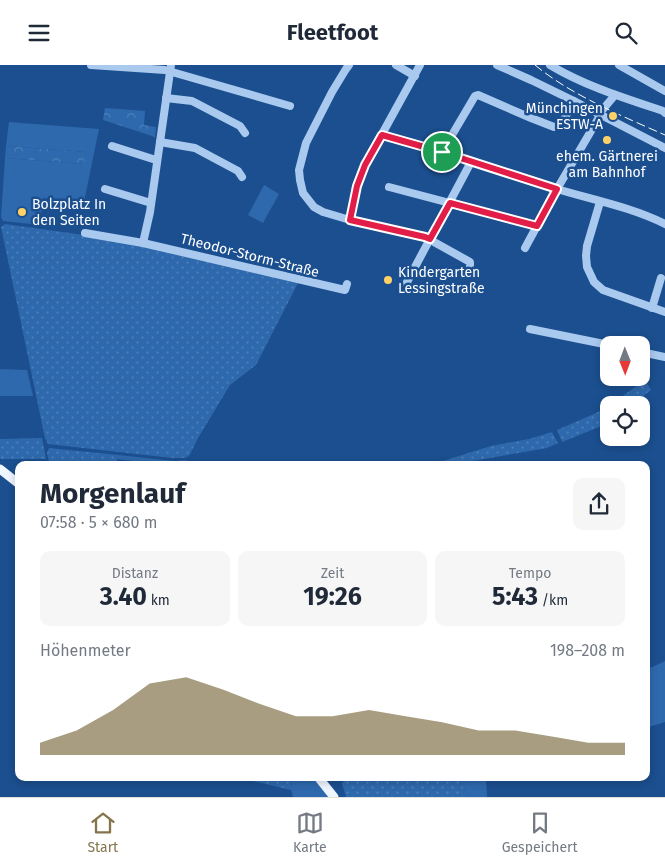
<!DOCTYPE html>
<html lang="de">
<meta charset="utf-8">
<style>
:root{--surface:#fff;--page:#f6f6f7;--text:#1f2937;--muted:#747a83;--line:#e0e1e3;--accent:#84754c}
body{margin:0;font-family:"Fira Sans",sans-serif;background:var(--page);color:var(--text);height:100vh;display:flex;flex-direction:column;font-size:19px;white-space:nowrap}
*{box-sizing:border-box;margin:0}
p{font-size:16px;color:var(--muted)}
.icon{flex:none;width:28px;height:28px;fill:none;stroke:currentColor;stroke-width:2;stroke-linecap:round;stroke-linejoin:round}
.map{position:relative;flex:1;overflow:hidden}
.panel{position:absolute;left:15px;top:396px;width:635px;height:320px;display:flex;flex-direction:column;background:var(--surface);border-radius:10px;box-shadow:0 2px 8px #0003}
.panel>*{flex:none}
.needle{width:32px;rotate:179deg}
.fabs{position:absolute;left:600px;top:271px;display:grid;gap:10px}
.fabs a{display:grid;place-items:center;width:50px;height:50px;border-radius:10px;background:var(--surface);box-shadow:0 2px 8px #0003;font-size:25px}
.pin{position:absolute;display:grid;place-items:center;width:42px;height:42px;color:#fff;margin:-21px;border:2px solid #fff;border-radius:50%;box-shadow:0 1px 5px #0007}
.round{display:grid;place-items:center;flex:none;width:52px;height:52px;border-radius:10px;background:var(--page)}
.headline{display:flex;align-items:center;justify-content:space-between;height:85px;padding:0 25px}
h1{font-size:28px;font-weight:700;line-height:38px}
.stats{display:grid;grid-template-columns:repeat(3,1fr);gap:8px;height:85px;padding:5px 25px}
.stats div{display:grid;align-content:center;border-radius:10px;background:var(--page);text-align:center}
.stats b{font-size:25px;font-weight:700}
.stats small{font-size:14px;font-weight:400}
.stats p{font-size:14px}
.chart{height:140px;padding:10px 25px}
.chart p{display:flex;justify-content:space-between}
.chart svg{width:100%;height:90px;margin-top:5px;fill:var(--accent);opacity:.7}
header{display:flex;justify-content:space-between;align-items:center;height:65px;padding:0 25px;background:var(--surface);font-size:22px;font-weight:700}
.menu{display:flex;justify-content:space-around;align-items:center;height:70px;border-top:1px solid var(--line);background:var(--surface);font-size:14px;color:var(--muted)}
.menu a{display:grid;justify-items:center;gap:2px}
.menu .active{color:var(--accent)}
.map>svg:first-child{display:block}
.grass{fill:#2e69ad}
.forest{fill:url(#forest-crowns)}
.garden{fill:url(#garden-dots)}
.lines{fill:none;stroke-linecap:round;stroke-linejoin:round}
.minor{stroke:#a9c9ee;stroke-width:8}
.major{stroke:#f0f6ff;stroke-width:9}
.rail{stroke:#fff;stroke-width:1;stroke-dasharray:9 4;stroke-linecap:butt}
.route-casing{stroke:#fff;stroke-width:10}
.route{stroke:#e11d48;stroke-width:6}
.poi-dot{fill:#ffd166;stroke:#1b4f8f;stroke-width:2}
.labels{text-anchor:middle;stroke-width:5;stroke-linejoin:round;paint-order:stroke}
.poi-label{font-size:14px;fill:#fff;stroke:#1b4f8f;text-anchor:start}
.street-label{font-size:14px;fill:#fff;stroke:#1b4f8f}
</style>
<header><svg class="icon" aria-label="menu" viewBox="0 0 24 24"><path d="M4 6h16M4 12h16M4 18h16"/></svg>Fleetfoot<svg class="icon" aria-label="search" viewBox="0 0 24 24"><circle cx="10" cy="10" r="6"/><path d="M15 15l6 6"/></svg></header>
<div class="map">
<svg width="665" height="732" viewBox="0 0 665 732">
<defs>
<pattern id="forest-crowns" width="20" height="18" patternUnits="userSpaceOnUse" patternTransform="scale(1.25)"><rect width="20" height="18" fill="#2e69ad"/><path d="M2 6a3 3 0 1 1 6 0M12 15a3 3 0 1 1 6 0" fill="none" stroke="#4d80b9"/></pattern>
<pattern id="garden-dots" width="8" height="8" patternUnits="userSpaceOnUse" patternTransform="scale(1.25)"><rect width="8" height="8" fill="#2e69ad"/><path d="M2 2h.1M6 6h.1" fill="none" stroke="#4d80b9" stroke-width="1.8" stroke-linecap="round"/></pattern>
</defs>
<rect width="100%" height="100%" fill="#1b4f8f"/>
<g class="grass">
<polygon points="9,57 99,64 84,137 43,133 40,160 3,156 1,152 5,93 83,99 86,87 6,81"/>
<polygon points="264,120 279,129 263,158 248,150"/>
<polygon points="0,304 27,305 33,331 0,331"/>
<polygon points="118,390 175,396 187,395 187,399 153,398 116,394"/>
<polygon points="665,596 665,657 646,663 646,605"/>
<polygon points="292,713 314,713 330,732 293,732 291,725"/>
<polygon points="459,713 486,713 487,732 468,732"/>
</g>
<g class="forest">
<polygon points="105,43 145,46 144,60 156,62 155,72 103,55"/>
<polygon points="6,81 86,87 84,99 5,93"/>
</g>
<g class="garden">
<polygon points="5,159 84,170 141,180 298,218 256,300 230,320 198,373 189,391 185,393 172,393 48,379 45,373 1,162"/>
<polygon points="645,315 651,325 632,340 610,340"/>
<polygon points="609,341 609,356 599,362 562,377 557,365 594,349"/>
<polygon points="552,367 558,378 547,383 450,400 430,400 491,381 529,374"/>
<polygon points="42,373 46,394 0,394 0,374"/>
<polygon points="49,383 118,390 116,400 93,400 49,397 47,388"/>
<polygon points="240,713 292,713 291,725"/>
<polygon points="343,713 459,713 468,732 346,732 342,718 345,715"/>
</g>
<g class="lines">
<g class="minor">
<polyline points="91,0 165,5 290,41"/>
<polyline points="349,0 346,4 332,27 306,78 299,105 300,115 303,128 314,142 323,147 350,155 425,172 470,197 470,201"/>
<polyline points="396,0 415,11"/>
<polyline points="497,0 531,15 574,36 665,83"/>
<path d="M550 0C585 21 624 33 663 46L665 48"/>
<polyline points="619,0 665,26"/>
<polyline points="166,33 192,36 240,61 245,68"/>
<path d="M382 70C441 87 499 105 557 124 593 135 631 142 665 159"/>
<polyline points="160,77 195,83 238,106 242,112"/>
<polyline points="112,81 156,95"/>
<polyline points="442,87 475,31 478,30 531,53 554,62 561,60 574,36"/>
<polyline points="389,122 537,161"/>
<polyline points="105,124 151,138"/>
<polyline points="600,137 587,181 586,191 587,202 594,217 603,225 665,247"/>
<polyline points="350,155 357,121 365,100 420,0"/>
<polyline points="85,168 143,178 345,225 347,219"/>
<polyline points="143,178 150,147 171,0"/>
<polyline points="525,183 557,124 598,54 599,49 615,30"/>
<polyline points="408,223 407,217 471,97"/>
<polyline points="652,243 661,213"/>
<polyline points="530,264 609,280"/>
<polyline points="641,287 665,292"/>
</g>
<g class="major">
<polyline points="0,404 19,419"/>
<polyline points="318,712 334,732"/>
</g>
<path class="rail" d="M535 0C571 30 622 51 665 70"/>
</g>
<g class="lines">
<g class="route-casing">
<polygon id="route" points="382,70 442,87 557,124 537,161 450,138 430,174 425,172 350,155 357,121 365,100"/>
</g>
<use href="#route" class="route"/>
</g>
<g class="poi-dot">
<circle cx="613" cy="51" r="5"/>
<circle cx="607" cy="75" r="5"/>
<circle cx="22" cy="147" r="5"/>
<circle cx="388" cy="215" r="5"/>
</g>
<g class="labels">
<g class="poi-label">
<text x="603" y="48" text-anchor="end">Münchingen<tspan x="603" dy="16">ESTW-A</tspan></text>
<text x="607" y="96" text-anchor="middle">ehem. Gärtnerei<tspan x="607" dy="16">am Bahnhof</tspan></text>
<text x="32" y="144">Bolzplatz In<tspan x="32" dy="16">den Seiten</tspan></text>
<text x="398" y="212">Kindergarten<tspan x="398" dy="16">Lessingstraße</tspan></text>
</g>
<g class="street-label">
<text transform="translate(250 190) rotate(14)" y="5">Theodor-Storm-Straße</text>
</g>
</g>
</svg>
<div class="fabs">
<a><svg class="needle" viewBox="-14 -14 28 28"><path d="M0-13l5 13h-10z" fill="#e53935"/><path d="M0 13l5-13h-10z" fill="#747a83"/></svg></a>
<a><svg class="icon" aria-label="locate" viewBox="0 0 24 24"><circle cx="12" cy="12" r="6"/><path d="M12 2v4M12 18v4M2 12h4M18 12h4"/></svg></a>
</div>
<div class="pin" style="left:442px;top:87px;background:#1e9e55"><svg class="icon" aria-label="arrive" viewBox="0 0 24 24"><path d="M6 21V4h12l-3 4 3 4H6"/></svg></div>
<section class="panel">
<div class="headline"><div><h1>Morgenlauf</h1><p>07:58 · 5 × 680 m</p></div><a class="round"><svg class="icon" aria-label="share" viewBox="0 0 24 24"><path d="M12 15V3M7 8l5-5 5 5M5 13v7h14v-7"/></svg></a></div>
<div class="stats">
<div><p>Distanz</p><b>3.40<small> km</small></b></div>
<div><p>Zeit</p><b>19:26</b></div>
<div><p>Tempo</p><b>5:43<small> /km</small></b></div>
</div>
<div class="chart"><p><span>Höhenmeter</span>198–208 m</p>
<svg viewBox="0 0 160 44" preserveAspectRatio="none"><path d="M0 44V38L10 32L20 22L30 9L40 6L50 12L60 19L70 25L80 25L90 22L100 25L110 28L120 32L130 32L140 35L150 38L160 38V44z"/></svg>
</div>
</section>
</div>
<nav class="menu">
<a class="active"><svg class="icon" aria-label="home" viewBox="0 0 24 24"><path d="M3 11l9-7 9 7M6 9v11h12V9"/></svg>Start</a>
<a><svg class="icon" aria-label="map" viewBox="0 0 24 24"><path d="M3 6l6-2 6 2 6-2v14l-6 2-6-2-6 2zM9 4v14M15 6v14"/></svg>Karte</a>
<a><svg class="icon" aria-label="saved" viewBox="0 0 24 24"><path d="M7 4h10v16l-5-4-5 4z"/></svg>Gespeichert</a>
</nav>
